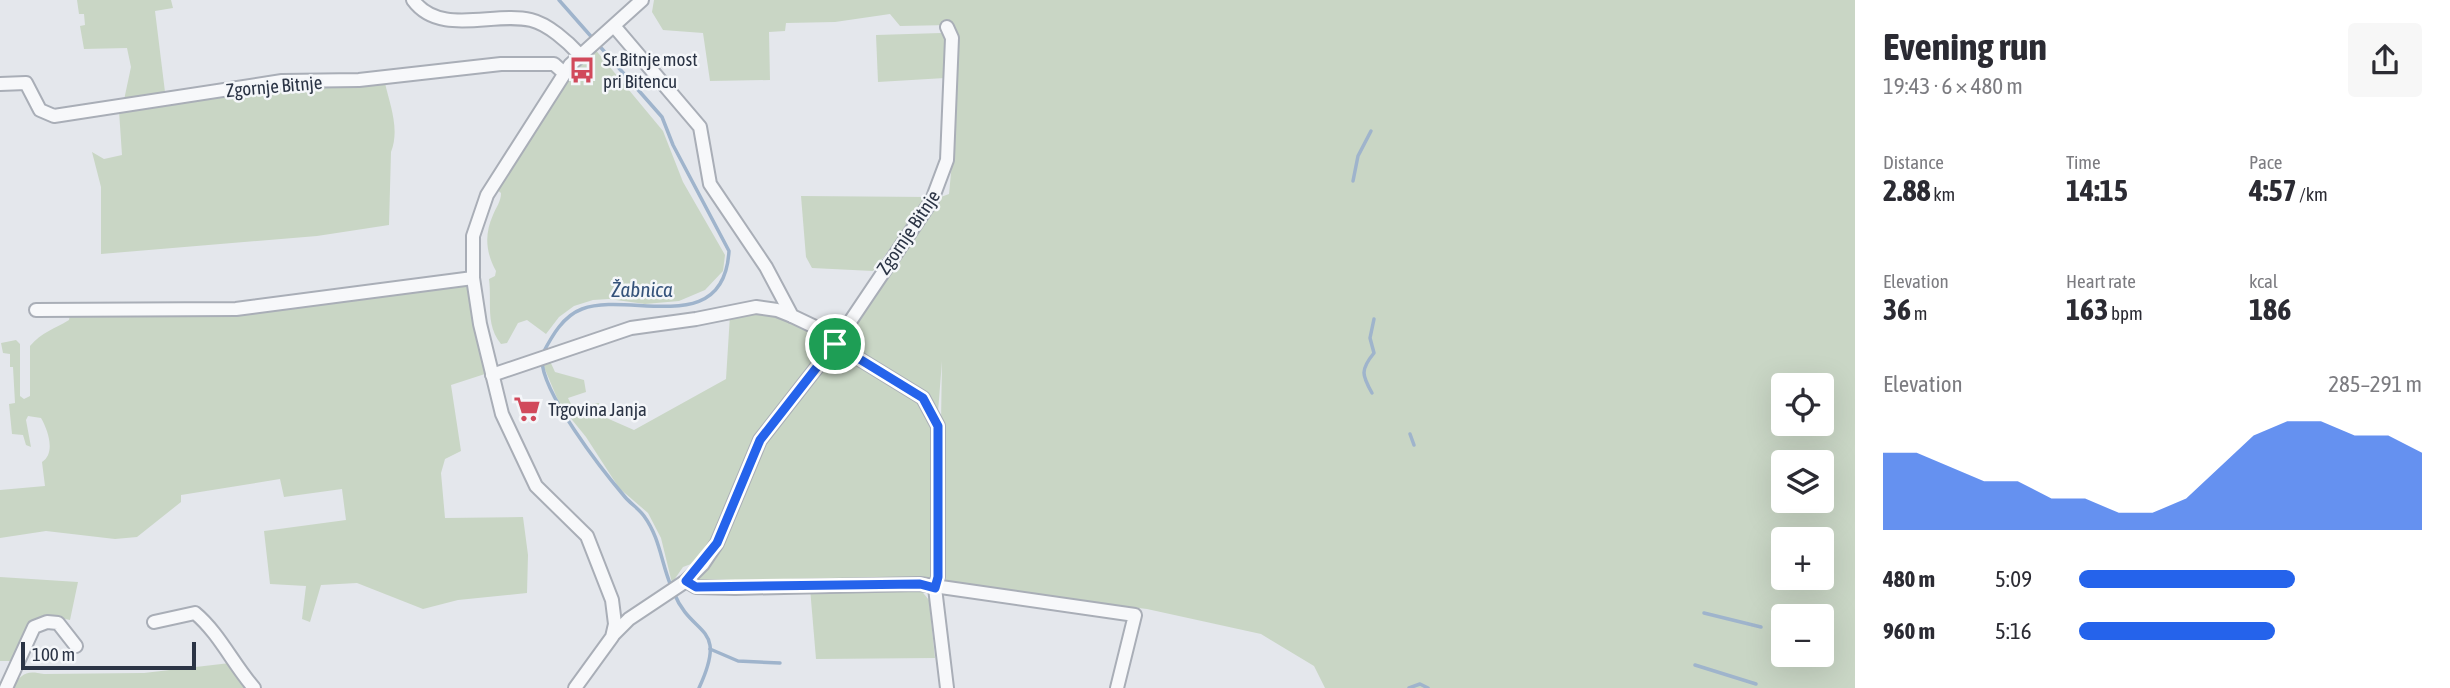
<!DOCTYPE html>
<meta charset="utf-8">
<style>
:root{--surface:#fff;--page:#f7f7f7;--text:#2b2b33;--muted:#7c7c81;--accent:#2563eb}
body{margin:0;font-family:"Asap Condensed",sans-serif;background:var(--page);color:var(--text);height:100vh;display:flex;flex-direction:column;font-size:26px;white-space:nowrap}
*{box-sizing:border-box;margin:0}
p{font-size:23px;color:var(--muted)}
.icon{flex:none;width:38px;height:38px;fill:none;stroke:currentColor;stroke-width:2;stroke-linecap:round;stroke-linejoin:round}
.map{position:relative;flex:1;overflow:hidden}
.drawer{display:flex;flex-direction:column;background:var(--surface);width:595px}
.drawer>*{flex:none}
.fabs{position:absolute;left:1771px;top:373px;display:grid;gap:14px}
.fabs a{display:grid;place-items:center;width:63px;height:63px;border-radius:7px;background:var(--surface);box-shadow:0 7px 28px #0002;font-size:35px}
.scale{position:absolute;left:21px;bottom:18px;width:175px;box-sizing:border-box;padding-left:7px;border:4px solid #2b3445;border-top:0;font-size:19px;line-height:24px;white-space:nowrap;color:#2b3445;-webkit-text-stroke:5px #f4f6f9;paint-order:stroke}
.pin{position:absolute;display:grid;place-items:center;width:60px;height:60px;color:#fff;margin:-30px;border:4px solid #fff;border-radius:50%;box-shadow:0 2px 7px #0007}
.round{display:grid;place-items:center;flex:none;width:74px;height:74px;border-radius:7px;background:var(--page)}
.summary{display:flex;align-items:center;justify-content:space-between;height:119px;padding:0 28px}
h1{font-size:38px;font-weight:700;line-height:52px}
.figures{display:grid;grid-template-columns:repeat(3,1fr);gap:10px;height:119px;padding:7px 28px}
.figures div{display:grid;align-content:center}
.figures b{font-size:30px;font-weight:700}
.figures small{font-size:19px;font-weight:400}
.figures p{font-size:19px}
.chart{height:196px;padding:14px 28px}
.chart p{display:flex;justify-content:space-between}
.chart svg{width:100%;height:126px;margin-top:7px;fill:var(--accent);opacity:.7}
ul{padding:0 28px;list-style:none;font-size:23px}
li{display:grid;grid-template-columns:112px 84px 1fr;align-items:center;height:52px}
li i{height:18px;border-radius:9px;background:var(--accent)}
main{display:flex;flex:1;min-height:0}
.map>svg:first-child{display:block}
.green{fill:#c9d6c5;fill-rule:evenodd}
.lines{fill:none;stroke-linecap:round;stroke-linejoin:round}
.stream{stroke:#9fb4cc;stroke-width:3.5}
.minor-casing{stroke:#a9aeb7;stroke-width:16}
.minor{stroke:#f7f8fa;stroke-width:12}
.route-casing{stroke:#fff;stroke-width:14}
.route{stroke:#2563eb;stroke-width:9}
.labels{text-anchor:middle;stroke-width:5;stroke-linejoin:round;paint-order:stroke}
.poi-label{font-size:19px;fill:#2b3445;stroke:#f4f6f9;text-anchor:start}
.street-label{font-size:19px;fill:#2b3445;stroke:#f4f6f9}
.water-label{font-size:21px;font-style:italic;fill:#34527a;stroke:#f4f6f9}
</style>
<main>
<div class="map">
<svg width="1855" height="688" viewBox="0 0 1855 688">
<rect width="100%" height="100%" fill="#e4e7ec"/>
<g class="green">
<polygon points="77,0 171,0 173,8 155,11 165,92 154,94 154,98 124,100 131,67 127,48 84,49 80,26 85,25 84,14 79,14"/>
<path d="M654 0H1855V688H1325L1314 666 1261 634 1147 609 946 584 941 423 942 361 938 412 851 347 849 337 855 320 938 198 949 194 956 121 950 25 900 26 890 14 835 22 786 23 785 31 769 32 770 80 710 81 703 33 663 30 652 12ZM1783 385H1822V424H1783ZM1783 462H1822V500H1783ZM1783 539H1822V578H1783ZM1783 616H1822V654H1783Z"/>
<polygon points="941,33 948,37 945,78 878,82 876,35"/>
<path d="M594 48 663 131 683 182 725 255 723 271 705 290 679 301 645 304 609 299 593 300 574 306 559 317 546 334 527 320 518 323 507 343 501 344C485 324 492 302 489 279L495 276 496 271C486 253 484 235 493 215 496 207 501 202 501 193L496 189 571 71Z"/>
<path d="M385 83C390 105 400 129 391 152L389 225 317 236 101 254V187L92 152 104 159 122 155 119 111 284 85Z"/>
<polygon points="801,196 929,197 873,271 812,268 806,257"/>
<path d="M468 283 488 373 451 385 461 451 445 459 441 473 445 518 523 517 528 555 527 593 458 600 423 609 357 583 321 585 310 622 302 619 306 586 270 584 264 531 346 520 342 489 284 497 280 479 181 495V502L137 537 115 539 46 531 0 538V490L45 486 42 462C56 453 48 430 41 418L28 416 26 420 31 447 26 445 23 435 12 434 9 404 15 403 13 367H10V354L3 353 1 343 16 340 20 344V396L24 399 30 396V346C42 332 54 329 69 320L70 314H225Z"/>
<polygon points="772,312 811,328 828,345 757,438 720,525 699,561 683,567 672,583 661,538 648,513 619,488 586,437 560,405 541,360 549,359 555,372 584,380 586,392 568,398 572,406 599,403 602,416 634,430 726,379 730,315"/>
<polygon points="836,348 920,400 936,427 933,581 698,581 696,577 721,545 759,462 757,458 767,437"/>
<polygon points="0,577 78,582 70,620 52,616 32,622 15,661 0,661"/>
<polygon points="810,588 919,588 929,600 935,658 816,659"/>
<path d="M230 663 249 688H12C22 673 26 670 44 674L144 673Z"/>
</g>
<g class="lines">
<g class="stream">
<polyline points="1353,181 1358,156 1371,131"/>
<path d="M543 353C552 336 563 316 582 309 630 291 724 339 729 251L673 145 662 117 559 0"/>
<path d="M542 360C542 393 602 470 625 497 631 504 639 509 644 516 660 538 661 562 671 586"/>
<path d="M1372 393C1362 375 1360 370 1374 353L1370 338 1374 319"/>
<polyline points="1410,434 1414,445"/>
<path d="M674 593C692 638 729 623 699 688"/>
<polyline points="1704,613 1761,627"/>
<polyline points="710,649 738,661 780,663"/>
<polyline points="1695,665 1756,684"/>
<polyline points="1409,688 1420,684 1428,688"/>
</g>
<g class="minor-casing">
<g id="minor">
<path d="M413 0C440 37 494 11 531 20 548 24 568 42 579 54"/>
<polyline points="614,26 700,127 710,184 766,267 792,316 813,326 835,344 923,398 938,426 938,577 935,588 947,688"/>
<polyline points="0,84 26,83 40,110 54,116 282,81 359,80 501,64 554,64 564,73"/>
<polyline points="36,310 236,309 473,278"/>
<polyline points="492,375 631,328 696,319 756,307 777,310 792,316"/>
<polyline points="686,581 696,587 735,588 920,584 1135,615 1117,688"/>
<path d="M154 622 195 613C219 633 233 664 254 688"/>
<polyline points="613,635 629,619 686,581 703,564 717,543 760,440 835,344 932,200 947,160 952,38 947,27"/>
<polyline points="6,688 34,627 47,622 58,623 76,646"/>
<polyline points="575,688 612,637 615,624 612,600 587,536 536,486 502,414 480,324 473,278 473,236 487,195 570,65 642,0"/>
</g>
</g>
<use href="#minor" class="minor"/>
</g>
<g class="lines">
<g class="route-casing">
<polygon id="route" points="835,344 923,398 938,426 938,577 935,588 920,584 696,587 686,581 717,543 760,440"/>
</g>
<use href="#route" class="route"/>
</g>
<defs>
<g id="bus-bare" transform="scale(2.1)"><path d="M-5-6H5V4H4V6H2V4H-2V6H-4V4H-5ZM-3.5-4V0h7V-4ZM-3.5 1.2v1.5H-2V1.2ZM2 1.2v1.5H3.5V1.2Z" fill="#d1495b" stroke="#f4f6f9" stroke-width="2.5" paint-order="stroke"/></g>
<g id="supermarket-bare" transform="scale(2.1)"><path d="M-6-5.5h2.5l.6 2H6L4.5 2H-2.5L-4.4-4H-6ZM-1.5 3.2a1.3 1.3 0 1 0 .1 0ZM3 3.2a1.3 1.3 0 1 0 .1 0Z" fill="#d1495b" stroke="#f4f6f9" stroke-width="2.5" paint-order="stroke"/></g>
</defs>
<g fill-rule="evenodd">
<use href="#bus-bare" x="582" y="70"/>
<use href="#supermarket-bare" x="527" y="409"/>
</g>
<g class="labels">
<g class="poi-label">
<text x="603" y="66">Sr.Bitnje most<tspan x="603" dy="22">pri Bitencu</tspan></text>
<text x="548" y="416">Trgovina Janja</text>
</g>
<g class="street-label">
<text transform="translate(274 86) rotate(-5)" y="7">Zgornje Bitnje</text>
<text transform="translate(908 232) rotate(-56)" y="7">Zgornje Bitnje</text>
</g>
<g class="water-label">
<text x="642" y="297">Žabnica</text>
</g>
</g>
</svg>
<div class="fabs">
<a><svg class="icon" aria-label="locate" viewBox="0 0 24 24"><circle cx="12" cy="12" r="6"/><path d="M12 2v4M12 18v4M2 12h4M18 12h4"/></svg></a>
<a><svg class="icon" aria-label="layers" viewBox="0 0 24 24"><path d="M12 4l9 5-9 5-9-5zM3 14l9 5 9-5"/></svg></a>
<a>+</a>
<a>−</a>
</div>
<div class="scale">100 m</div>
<div class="pin" style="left:835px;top:344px;background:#1e9e55"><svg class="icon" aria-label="arrive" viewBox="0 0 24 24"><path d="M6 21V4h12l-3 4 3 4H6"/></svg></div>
</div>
<section class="drawer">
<div class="summary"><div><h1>Evening run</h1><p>19:43 · 6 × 480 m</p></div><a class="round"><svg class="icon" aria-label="share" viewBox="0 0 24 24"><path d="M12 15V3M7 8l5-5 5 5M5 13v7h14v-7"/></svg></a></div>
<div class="figures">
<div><p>Distance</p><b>2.88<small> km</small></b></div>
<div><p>Time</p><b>14:15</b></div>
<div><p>Pace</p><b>4:57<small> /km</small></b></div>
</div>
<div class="figures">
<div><p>Elevation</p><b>36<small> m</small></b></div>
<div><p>Heart rate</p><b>163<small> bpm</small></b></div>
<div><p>kcal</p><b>186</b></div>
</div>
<div class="chart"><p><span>Elevation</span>285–291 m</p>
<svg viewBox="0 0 160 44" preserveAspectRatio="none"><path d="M0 44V17L10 17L20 22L30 27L40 27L50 33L60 33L70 38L80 38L90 33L100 22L110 11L120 6L130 6L140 11L150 11L160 17V44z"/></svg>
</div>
<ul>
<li><b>480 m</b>5:09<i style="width:63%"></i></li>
<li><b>960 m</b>5:16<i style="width:57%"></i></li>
</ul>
</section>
</main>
